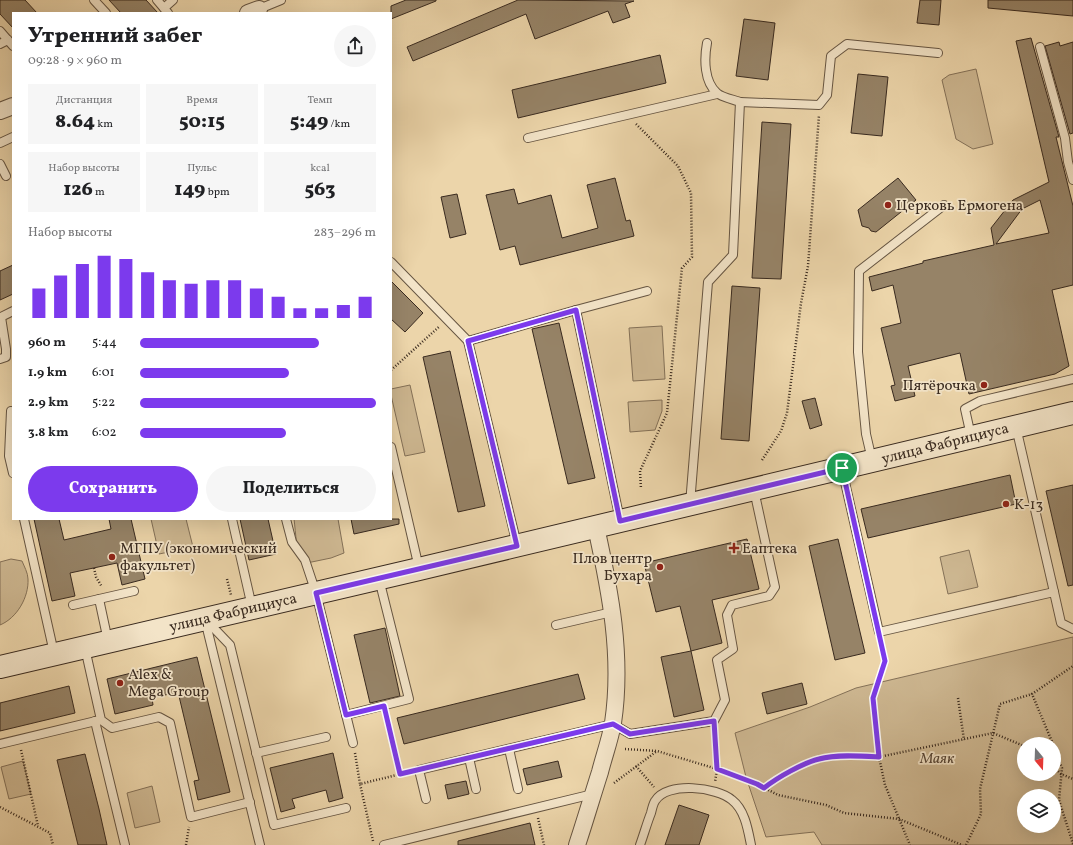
<!DOCTYPE html>
<html lang="ru">
<meta charset="utf-8">
<style>
:root{--surface:#fff;--page:#f6f6f6;--text:#202124;--muted:#757577;--accent:#7c3aed}
body{margin:0;font-family:Vollkorn,serif;background:var(--page);color:var(--text);height:100vh;display:flex;flex-direction:column;font-size:15px;white-space:nowrap}
*{box-sizing:border-box;margin:0}
p{font-size:13px;color:var(--muted)}
.icon{flex:none;width:22px;height:22px;fill:none;stroke:currentColor;stroke-width:2;stroke-linecap:round;stroke-linejoin:round}
.map{position:relative;flex:1;overflow:hidden}
.details{position:absolute;left:12px;top:12px;width:380px;height:508px;display:flex;flex-direction:column;background:var(--surface);border-radius:0px;box-shadow:0 4px 16px #0002}
.details>*{flex:none}
.needle{width:26px;rotate:161deg}
.controls{position:absolute;left:1017px;top:737px;display:grid;gap:8px}
.controls a{display:grid;place-items:center;width:44px;height:44px;border-radius:50%;background:var(--surface);box-shadow:0 4px 16px #0002;font-size:20px}
.pin{position:absolute;display:grid;place-items:center;width:34px;height:34px;color:#fff;margin:-17px;border:2px solid #fff;border-radius:50%;box-shadow:0 1px 4px #0007}
.round{display:grid;place-items:center;flex:none;width:42px;height:42px;border-radius:21px;background:var(--page)}
.overview{display:flex;align-items:center;justify-content:space-between;height:68px;padding:0 16px}
h1{font-size:22px;font-weight:800;line-height:30px}
.metrics{display:grid;grid-template-columns:repeat(3,1fr);gap:6px;height:68px;padding:4px 16px}
.metrics div{display:grid;align-content:center;border-radius:0px;background:var(--page);text-align:center}
.metrics b{font-size:20px;font-weight:800}
.metrics small{font-size:11px;font-weight:400}
.metrics p{font-size:11px}
.chart{height:112px;padding:8px 16px}
.chart p{display:flex;justify-content:space-between}
.chart svg{width:100%;height:72px;margin-top:4px;stroke:var(--accent);stroke-width:6}
.action{display:flex;gap:8px;margin-top:auto;padding:8px 16px}
.action a{flex:1;height:46px;border-radius:24px;background:var(--accent);color:#fff;font-size:16px;font-weight:800;line-height:46px;text-align:center}
.action a+a{background:var(--page);color:var(--text)}
ul{padding:0 16px;list-style:none;font-size:13px}
li{display:grid;grid-template-columns:64px 48px 1fr;align-items:center;height:30px}
li i{height:10px;border-radius:5px;background:var(--accent)}
.map>svg:first-child{display:block}
.green{fill:#ceb892;stroke:#847158;fill-rule:evenodd}
.building{fill:#968367;stroke:#392a1f;fill-rule:evenodd}
.lines{fill:none;stroke-linecap:round;stroke-linejoin:round}
.lane-casing{stroke:#665542;stroke-width:10}
.street-casing{stroke:#665542;stroke-width:18}
.secondary-casing{stroke:#392a1f;stroke-width:24}
.path{stroke:#392a1f;stroke-width:2.5;stroke-dasharray:1 2;stroke-linecap:butt}
.lane{stroke:#f3e4c8;stroke-width:8}
.street{stroke:#f3e4c8;stroke-width:16}
.secondary{stroke:#f3e4c8;stroke-width:22}
.route-casing{stroke:#fff;stroke-width:8}
.route{stroke:#7c3aed;stroke-width:5}
.poi-dot{fill:#8f2418;stroke:#f3e4c8;stroke-width:1.5}
.labels{text-anchor:middle;stroke-width:3.5;stroke-linejoin:round;paint-order:stroke}
.poi-label{font-size:15px;fill:#392a1f;stroke:#f3e4c8;text-anchor:start}
.street-label{font-size:15px;fill:#392a1f;stroke:#f3e4c8}
.park-label{font-size:15px;font-style:italic;fill:#574636;stroke:#f3e4c8}
</style>
<div class="map">
<svg width="1073" height="845" viewBox="0 0 1073 845">
<rect width="100%" height="100%" fill="#ecd5aa"/>
<filter id="stains"><feTurbulence type="fractalNoise" baseFrequency=".005" numOctaves="4"/><feColorMatrix values="0 0 0 0 .2 0 0 0 0 .09 0 0 0 0 .02 0 0 0 .5 -.17"/></filter>
<radialGradient id="worn" r=".72"><stop offset=".6" stop-color="#630" stop-opacity="0"/><stop offset="1" stop-color="#630" stop-opacity=".3"/></radialGradient>
<g class="green">
<polygon points="976,69 993,144 973,149 956,139 942,80 949,75"/>
<polygon points="662,326 665,379 633,381 629,328"/>
<polygon points="410,385 425,452 405,456 391,395 391,389"/>
<polygon points="662,400 662,411 655,430 630,432 628,402"/>
<polygon points="151,519 186,519 193,547 159,554"/>
<path d="M294 519H338L344 553 331 558 302 564C296 549 296 535 294 519Z"/>
<polygon points="969,550 978,587 948,594 940,557"/>
<path d="M11 559 22 561C24 566 28 573 28 579 29 597 17 618 0 625V562Z"/>
<path d="M1073 637V845H822L814 832 766 837 746 777 735 733 810 707 856 688ZM1024 744H1054V774H1024ZM1024 796H1054V826H1024Z"/>
<polygon points="23,761 31,794 9,799 1,767"/>
<polygon points="152,786 160,822 135,828 127,793"/>
</g>
<g class="building">
<polygon points="0,0 25,0 37,13 13,13 13,28 0,14"/>
<polygon points="109,0 146,0 158,13 121,13"/>
<polygon points="406,0 436,0 436,1 391,19 391,6"/>
<polygon points="518,0 634,1 625,4 630,17 613,23 608,11 535,39 526,14 413,61 407,47"/>
<polygon points="920,0 941,0 939,25 917,23"/>
<polygon points="988,0 1073,0 1073,16 988,8"/>
<polygon points="744,19 775,23 768,80 736,76"/>
<path d="M1031 38 1059 137H1056L1073 206V285L1052 290 1069 366 1055 374 969 394 960 353 908 366 915 396 895 401 891 386 895 385 881 328 901 323 893 285 872 291 869 277 923 263V261L994 245 991 228 1013 200 1049 182 1016 41ZM1040 200 1049 233 996 244 1022 209Z"/>
<polygon points="1059,42 1060,46 1073,42 1073,133 1070,134 1045,46"/>
<polygon points="660,55 666,83 518,118 512,90"/>
<polygon points="858,74 888,77 882,136 851,133"/>
<polygon points="762,122 791,124 781,279 752,278"/>
<polygon points="615,178 626,221 630,220 634,236 520,265 515,246 500,250 486,195 514,189 518,204 551,195 562,238 598,228 587,185"/>
<polygon points="898,178 916,200 876,232 871,231 869,228 862,226 858,210"/>
<polygon points="457,194 466,234 450,238 441,197"/>
<polygon points="13,265 13,294 0,300 0,271"/>
<polygon points="391,281 423,313 405,332 391,319"/>
<polygon points="732,286 760,288 749,441 721,439"/>
<polygon points="559,323 595,478 568,484 532,329"/>
<polygon points="450,351 485,506 458,512 423,357"/>
<polygon points="815,398 822,425 810,429 802,401"/>
<polygon points="1010,475 1016,504 868,538 861,509"/>
<polygon points="1073,485 1073,585 1068,586 1046,491"/>
<polygon points="34,519 59,519 64,540 111,529 109,519 131,519 145,579 122,585 117,563 70,573 75,596 52,601"/>
<polygon points="240,519 268,519 276,554 249,560"/>
<polygon points="351,519 399,519 399,524 354,534"/>
<polygon points="747,539 759,589 712,600 722,643 691,651 680,606 656,612 644,563"/>
<polygon points="838,539 865,653 835,660 809,546"/>
<polygon points="385,628 400,696 370,703 354,635"/>
<polygon points="691,651 704,710 674,717 661,657"/>
<polygon points="197,657 230,792 198,800 194,781 199,780 178,692 152,698 153,705 115,714 107,679"/>
<polygon points="578,674 585,699 404,744 397,718"/>
<polygon points="802,683 807,704 767,714 762,693"/>
<polygon points="69,686 75,713 0,731 0,703"/>
<polygon points="333,753 343,798 329,802 326,790 292,799 295,808 281,812 270,768"/>
<polygon points="85,754 99,809 107,845 78,845 57,760"/>
<polygon points="558,761 562,777 527,785 523,769"/>
<polygon points="466,781 469,794 448,799 445,785"/>
<polygon points="679,805 709,815 699,845 665,845"/>
<polygon points="530,823 535,845 458,845 458,841"/>
</g>
<g class="lines">
<g class="lane-casing">
<g id="lane">
<polyline points="94,0 106,13"/>
<polyline points="157,0 168,13"/>
<polyline points="164,8 173,0"/>
<polyline points="259,9 281,0"/>
<polyline points="0,31 13,46"/>
<polyline points="0,44 8,40"/>
<polyline points="1040,47 1065,138 1068,162 1073,180"/>
<polyline points="740,102 819,105 827,95 831,56 847,44 938,53"/>
<polyline points="528,138 717,94"/>
<polyline points="0,143 13,137"/>
<polyline points="0,164 6,176"/>
<polyline points="391,262 468,341 517,545"/>
<polyline points="576,310 620,520"/>
<polyline points="468,341 576,310 647,291"/>
<polyline points="0,359 6,357 6,349 1,317 13,311"/>
<polyline points="11,411 9,456 13,473"/>
<polyline points="1016,427 1054,592"/>
<polyline points="971,436 965,409 980,401 1073,379"/>
<polyline points="391,447 419,568"/>
<polyline points="872,460 866,434 858,352 859,271 944,205"/>
<polyline points="842,469 879,632 1054,592 1061,623 1073,629"/>
<path d="M690 504 708 282 733 255 740 102C735 100 721 97 717 93 704 82 704 59 707 43"/>
<polyline points="24,519 54,653"/>
<polyline points="232,519 252,607"/>
<polyline points="286,519 292,542 305,560 316,593 353,743"/>
<polyline points="99,599 134,591"/>
<polyline points="73,605 99,599 108,641"/>
<polyline points="205,620 260,845"/>
<polyline points="207,621 230,645 274,825 346,808"/>
<polyline points="556,625 612,612"/>
<polyline points="85,648 101,720 112,728 159,717 170,723 191,817 250,802"/>
<polyline points="346,715 409,699 379,579"/>
<polyline points="95,721 125,845"/>
<polyline points="0,744 100,720"/>
<polyline points="509,749 518,789"/>
<polyline points="256,753 326,737"/>
<polyline points="469,758 476,789"/>
<polyline points="426,799 419,770 613,724 630,734 714,721 725,700 717,660 733,649 727,615 732,605 769,596 775,587 754,490"/>
<polyline points="384,845 593,794"/>
<path d="M640 845C644 834 647 823 651 813 652 809 653 804 655 801 667 781 717 787 732 800 745 810 748 830 751 845"/>
</g>
</g>
<g class="street-casing">
<g id="street">
<polyline points="248,13 259,9"/>
<polyline points="0,111 13,106"/>
<path d="M577 845C585 821 592 797 600 772 604 756 610 740 613 723 623 656 610 591 596 527"/>
</g>
</g>
<g class="secondary-casing">
<polyline id="secondary" points="0,667 419,569 1073,413"/>
</g>
<g class="path">
<polyline points="636,124 678,166 691,193 692,257 682,268 667,413 640,471 641,489"/>
<polyline points="391,370 440,326"/>
<polyline points="762,460 781,431 787,413 801,303 808,266 819,115"/>
<polyline points="94,568 96,577 102,587"/>
<polyline points="227,579 231,595"/>
<polyline points="881,643 885,661 873,697 879,757 885,785 910,845"/>
<polyline points="958,698 964,740"/>
<polyline points="386,715 400,775"/>
<polyline points="714,732 717,769 715,782"/>
<polyline points="1053,744 1032,694 1073,666"/>
<polyline points="1054,748 1062,768 1059,800 1073,844"/>
<polyline points="625,749 657,751 717,769 757,784 778,795 826,805 844,813 899,819 962,845"/>
<polyline points="21,750 38,826"/>
<polyline points="355,753 360,784"/>
<polyline points="636,766 654,787"/>
<polyline points="1054,767 1061,774 1073,779"/>
<polyline points="614,783 657,751"/>
<polyline points="764,788 774,780 792,770 820,758 854,756 879,757 993,733 1024,746"/>
<polyline points="0,807 50,833 53,845"/>
<polyline points="538,818 544,845"/>
<polyline points="373,841 360,784 409,772"/>
<polyline points="186,845 189,827"/>
<polyline points="966,845 981,814 980,789 1000,704 1032,694"/>
</g>
<use href="#lane" class="lane"/>
<use href="#street" class="street"/>
<use href="#secondary" class="secondary"/>
</g>
<g class="lines">
<g class="route-casing">
<path id="route" d="M576 310 620 521 842 468 885 661 873 698 879 757C862 756 836 754 819 759 803 763 778 777 764 788L757 784 717 769 714 721 630 734 613 724 400 774 384 706 346 715 316 593 517 546 468 341Z"/>
</g>
<use href="#route" class="route"/>
</g>
<g class="poi-dot">
<circle cx="888" cy="205" r="4"/>
<circle cx="984" cy="385" r="4"/>
<circle cx="1006" cy="504" r="4"/>
<path d="M732 542h4v4h4v4h-4v4h-4v-4h-4v-4h4z"/>
<circle cx="112" cy="557" r="4"/>
<circle cx="660" cy="567" r="4"/>
<circle cx="120" cy="683" r="4"/>
</g>
<g class="labels">
<g class="poi-label">
<text x="896" y="210">Церковь Ермогена</text>
<text x="976" y="390" text-anchor="end">Пятёрочка</text>
<text x="1014" y="509">K-13</text>
<text x="120" y="553">МГПУ (экономический<tspan x="120" dy="17">факультет)</tspan></text>
<text x="742" y="553">Еаптека</text>
<text x="652" y="563" text-anchor="end">Плов центр<tspan x="652" dy="17">Бухара</tspan></text>
<text x="128" y="679">Alex &amp;<tspan x="128" dy="17">Mega Group</tspan></text>
</g>
<g class="street-label">
<text transform="translate(945 443) rotate(-14)" y="5">улица Фабрициуса</text>
<text transform="translate(233 612) rotate(-13)" y="5">улица Фабрициуса</text>
</g>
<g class="park-label">
<text x="937" y="763">Маяк</text>
</g>
</g>
<rect width="100%" height="100%" filter="url(#stains)"/>
<rect width="100%" height="100%" fill="url(#worn)"/>
</svg>
<div class="controls">
<a><svg class="needle" viewBox="-14 -14 28 28"><path d="M0-13l5 13h-10z" fill="#e53935"/><path d="M0 13l5-13h-10z" fill="#757577"/></svg></a>
<a><svg class="icon" aria-label="layers" viewBox="0 0 24 24"><path d="M12 4l9 5-9 5-9-5zM3 14l9 5 9-5"/></svg></a>
</div>
<div class="pin" style="left:842px;top:468px;background:#1e9e55"><svg class="icon" aria-label="arrive" viewBox="0 0 24 24"><path d="M6 21V4h12l-3 4 3 4H6"/></svg></div>
<section class="details">
<div class="overview"><div><h1>Утренний забег</h1><p>09:28 · 9 × 960 m</p></div><a class="round"><svg class="icon" aria-label="share" viewBox="0 0 24 24"><path d="M12 15V3M7 8l5-5 5 5M5 13v7h14v-7"/></svg></a></div>
<div class="metrics">
<div><p>Дистанция</p><b>8.64<small> km</small></b></div>
<div><p>Время</p><b>50:15</b></div>
<div><p>Темп</p><b>5:49<small> /km</small></b></div>
</div>
<div class="metrics">
<div><p>Набор высоты</p><b>126<small> m</small></b></div>
<div><p>Пульс</p><b>149<small> bpm</small></b></div>
<div><p>kcal</p><b>563</b></div>
</div>
<div class="chart"><p><span>Набор высоты</span>283–296 m</p>
<svg viewBox="0 0 160 44" preserveAspectRatio="none"><path d="M5 44V26M15 44V18M25 44V11M35 44V6M45 44V8M55 44V16M65 44V21M75 44V23M85 44V21M95 44V21M105 44V26M115 44V31M125 44V38M135 44V38M145 44V36M155 44V31"/></svg>
</div>
<ul>
<li><b>960 m</b>5:44<i style="width:76%"></i></li>
<li><b>1.9 km</b>6:01<i style="width:63%"></i></li>
<li><b>2.9 km</b>5:22<i style="width:100%"></i></li>
<li><b>3.8 km</b>6:02<i style="width:62%"></i></li>
</ul>
<div class="action"><a>Сохранить</a><a>Поделиться</a></div>
</section>
</div>
